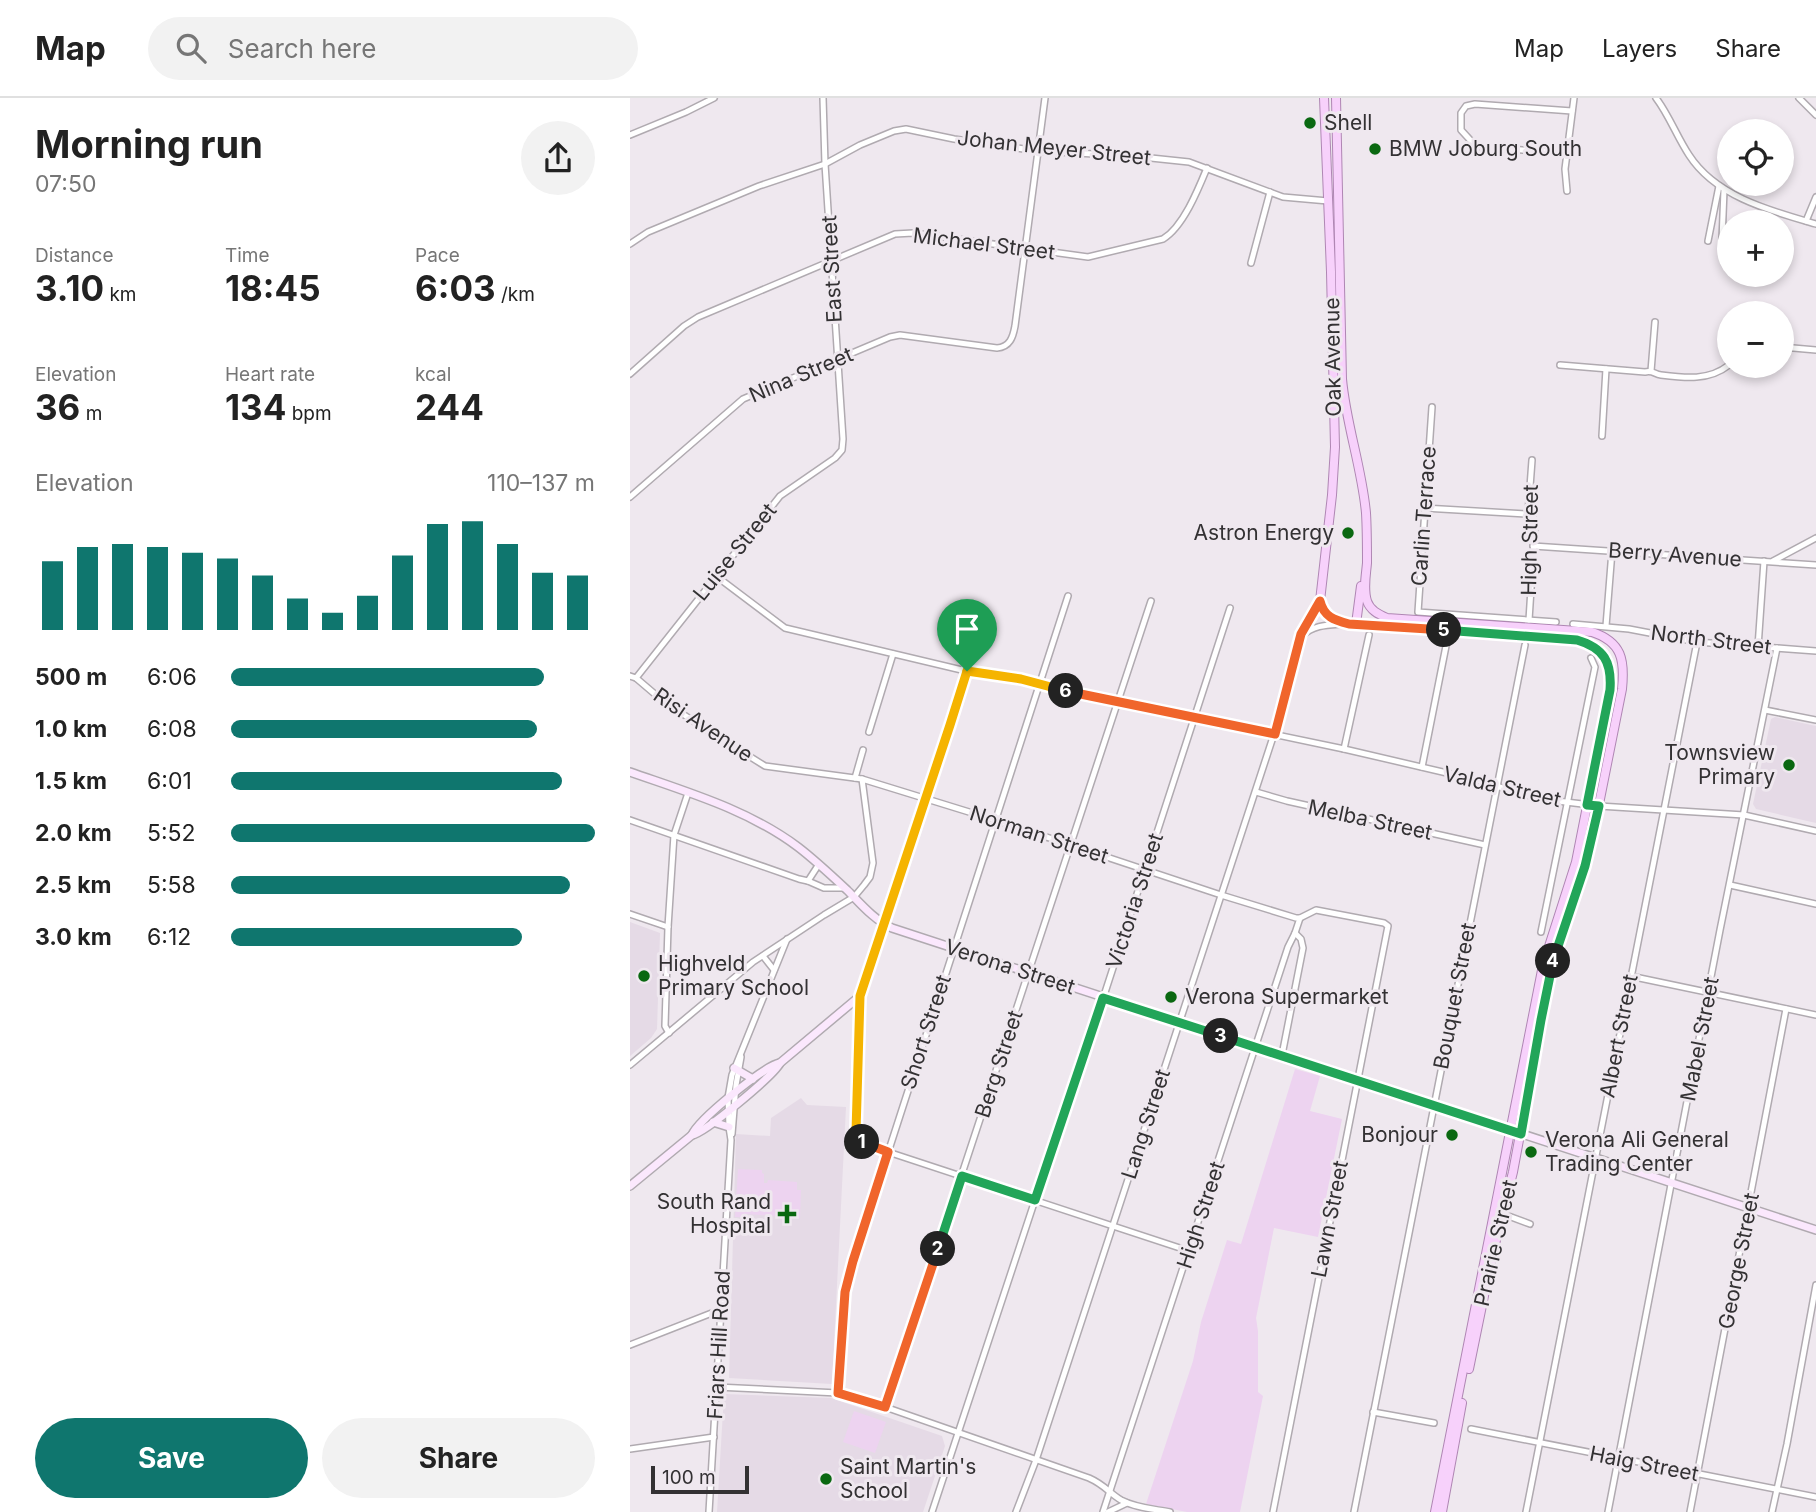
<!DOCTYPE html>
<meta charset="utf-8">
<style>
:root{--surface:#fff;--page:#f2f2f2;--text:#222;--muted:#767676;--line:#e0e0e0;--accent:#0f766e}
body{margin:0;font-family:Inter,sans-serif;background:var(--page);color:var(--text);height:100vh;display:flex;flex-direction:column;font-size:26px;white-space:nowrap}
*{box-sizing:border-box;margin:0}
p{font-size:23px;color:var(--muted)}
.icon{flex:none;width:38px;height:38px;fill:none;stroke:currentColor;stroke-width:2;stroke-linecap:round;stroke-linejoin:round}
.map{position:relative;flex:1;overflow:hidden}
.side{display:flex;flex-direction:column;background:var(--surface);width:630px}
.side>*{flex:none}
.fabs{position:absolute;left:1087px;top:21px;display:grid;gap:14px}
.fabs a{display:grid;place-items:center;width:77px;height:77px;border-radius:50%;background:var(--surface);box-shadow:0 4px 10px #0003;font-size:35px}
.scale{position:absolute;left:21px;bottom:18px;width:98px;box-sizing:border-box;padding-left:7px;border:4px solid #333133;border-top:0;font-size:19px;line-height:24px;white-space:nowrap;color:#333133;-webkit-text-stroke:5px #efe8ef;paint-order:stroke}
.pin{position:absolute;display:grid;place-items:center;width:60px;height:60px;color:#fff;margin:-72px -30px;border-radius:50% 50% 50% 0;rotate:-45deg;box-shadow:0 0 7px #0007}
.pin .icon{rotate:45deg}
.km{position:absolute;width:35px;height:35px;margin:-18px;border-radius:50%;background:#222;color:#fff;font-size:19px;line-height:35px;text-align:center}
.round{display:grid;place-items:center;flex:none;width:74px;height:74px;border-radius:37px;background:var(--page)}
.headline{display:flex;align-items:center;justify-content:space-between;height:119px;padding:0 35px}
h1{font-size:38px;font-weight:700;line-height:52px}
.figures{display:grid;grid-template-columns:repeat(3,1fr);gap:10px;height:119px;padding:7px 35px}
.figures div{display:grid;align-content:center}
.figures b{font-size:35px;font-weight:700}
.figures small{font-size:19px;font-weight:400}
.figures p{font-size:19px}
.chart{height:196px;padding:14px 35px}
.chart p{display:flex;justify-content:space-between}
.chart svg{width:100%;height:126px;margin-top:7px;stroke:var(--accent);stroke-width:6}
.action{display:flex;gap:14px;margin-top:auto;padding:14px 35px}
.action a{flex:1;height:80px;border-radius:42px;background:var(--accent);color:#fff;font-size:28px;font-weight:700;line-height:80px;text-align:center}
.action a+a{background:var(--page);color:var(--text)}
ul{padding:0 35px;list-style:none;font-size:23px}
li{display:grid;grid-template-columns:112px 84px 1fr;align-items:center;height:52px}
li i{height:18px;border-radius:9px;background:var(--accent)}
header{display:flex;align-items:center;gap:42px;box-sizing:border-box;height:98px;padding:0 35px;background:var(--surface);border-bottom:2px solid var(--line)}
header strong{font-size:33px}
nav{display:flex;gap:38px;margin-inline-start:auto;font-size:24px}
.search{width:490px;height:63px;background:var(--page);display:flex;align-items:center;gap:18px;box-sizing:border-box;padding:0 24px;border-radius:38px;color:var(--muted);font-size:26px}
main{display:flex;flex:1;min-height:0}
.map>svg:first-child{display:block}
.built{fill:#e5dae6}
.green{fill:#edd3f0}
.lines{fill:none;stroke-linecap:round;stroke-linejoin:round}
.street-casing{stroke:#b0aab0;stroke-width:8}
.secondary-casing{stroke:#b0aab0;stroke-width:10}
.primary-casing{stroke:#af86b3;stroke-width:10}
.street{stroke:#fff;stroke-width:5}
.secondary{stroke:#fbe8fd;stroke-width:7}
.primary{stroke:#f7d1fb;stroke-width:8}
.split-1-casing{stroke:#fff;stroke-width:14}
.split-2-casing{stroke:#fff;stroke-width:14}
.split-3-casing{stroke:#fff;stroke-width:14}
.split-4-casing{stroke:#fff;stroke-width:14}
.split-5-casing{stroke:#fff;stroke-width:14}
.split-6-casing{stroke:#fff;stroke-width:14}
.split-7-casing{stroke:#fff;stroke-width:14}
.split-1{stroke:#f5b400;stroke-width:9}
.split-2{stroke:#f0652b;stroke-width:9}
.split-3{stroke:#22a559;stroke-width:9}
.split-4{stroke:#22a559;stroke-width:9}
.split-5{stroke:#22a559;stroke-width:9}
.split-6{stroke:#f0652b;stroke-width:9}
.split-7{stroke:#f5b400;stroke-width:9}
.poi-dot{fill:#0a6811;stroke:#efe8ef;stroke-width:2.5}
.labels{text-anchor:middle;stroke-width:6;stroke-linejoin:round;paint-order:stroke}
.poi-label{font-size:21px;fill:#333133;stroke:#efe8ef;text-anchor:start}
.street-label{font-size:21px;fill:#333133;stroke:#efe8ef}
</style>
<header>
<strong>Map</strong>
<div class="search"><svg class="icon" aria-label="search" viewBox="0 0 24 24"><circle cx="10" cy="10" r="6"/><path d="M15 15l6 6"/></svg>Search here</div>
<nav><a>Map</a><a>Layers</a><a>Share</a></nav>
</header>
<main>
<section class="side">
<div class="headline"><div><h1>Morning run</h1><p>07:50</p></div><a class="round"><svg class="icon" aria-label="share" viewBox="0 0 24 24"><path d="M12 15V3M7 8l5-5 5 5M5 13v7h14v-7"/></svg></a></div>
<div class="figures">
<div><p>Distance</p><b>3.10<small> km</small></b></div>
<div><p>Time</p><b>18:45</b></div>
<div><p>Pace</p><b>6:03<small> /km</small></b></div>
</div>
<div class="figures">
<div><p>Elevation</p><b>36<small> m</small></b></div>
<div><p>Heart rate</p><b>134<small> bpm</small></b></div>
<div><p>kcal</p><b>244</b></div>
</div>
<div class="chart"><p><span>Elevation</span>110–137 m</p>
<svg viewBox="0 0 160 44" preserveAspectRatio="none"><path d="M5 44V20M15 44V15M25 44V14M35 44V15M45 44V17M55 44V19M65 44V25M75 44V33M85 44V38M95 44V32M105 44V18M115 44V7M125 44V6M135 44V14M145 44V24M155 44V25"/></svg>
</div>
<ul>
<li><b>500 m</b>6:06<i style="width:86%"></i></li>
<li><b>1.0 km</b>6:08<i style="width:84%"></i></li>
<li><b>1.5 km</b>6:01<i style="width:91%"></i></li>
<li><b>2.0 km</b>5:52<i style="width:100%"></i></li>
<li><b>2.5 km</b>5:58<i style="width:93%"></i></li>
<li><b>3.0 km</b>6:12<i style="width:80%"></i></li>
</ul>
<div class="action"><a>Save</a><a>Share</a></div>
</section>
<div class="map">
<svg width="1186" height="1414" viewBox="0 0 1186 1414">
<rect width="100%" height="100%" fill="#efe8ef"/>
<g class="built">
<polygon points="1145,619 1186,628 1186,725 1126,711 1123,706 1141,621"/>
<polygon points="0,824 30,835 27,931 21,940 0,958"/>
<polygon points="171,1000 177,1007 216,1009 202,1286 99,1280 106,1036 140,1038 141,1020"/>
<polygon points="94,1296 201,1300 312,1338 315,1348 293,1414 87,1414"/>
</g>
<g class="green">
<polygon points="665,971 690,978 680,1013 712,1021 688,1139 644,1130 626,1220 628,1233 628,1294 633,1298 610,1414 557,1414 516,1406 563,1263 571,1224 597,1142 611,1146"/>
<polygon points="108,1071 132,1072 132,1075 134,1076 134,1085 137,1085 138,1082 167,1084 167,1092 171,1092 170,1120 156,1120 156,1115 145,1114 145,1118 116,1116 116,1119 105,1119"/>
<polygon points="224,1313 256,1324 245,1355 213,1344"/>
</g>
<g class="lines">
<g class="street-casing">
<g id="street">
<path d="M1026 0C1039 17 1047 39 1059 57 1086 99 1141 113 1186 126"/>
<polyline points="1169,0 1186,17"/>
<polyline points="0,37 56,14 84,0"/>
<polyline points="937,55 851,49 842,44 831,32 831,15 836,8 845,6 942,13"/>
<polyline points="937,93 935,71 944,0"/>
<polyline points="1176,123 1186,99"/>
<polyline points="1092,142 1094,92"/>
<polyline points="1078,143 1089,88"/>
<polyline points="0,146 18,134 88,105 129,88 195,66 230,47 264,33 276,31 324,41 408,53 502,58 559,64 653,99 698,103"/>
<polyline points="621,165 640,94"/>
<polyline points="1152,249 1186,252"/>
<path d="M930 267 1015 274C1023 272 1024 276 1031 277 1055 280 1079 283 1099 267"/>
<polyline points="1021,273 1025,224"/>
<path d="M0 276 54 228 68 219 265 136 283 135 458 159 533 141C553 129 568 92 577 70"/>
<polyline points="802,309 788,514 926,524"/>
<polyline points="972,338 976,271"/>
<path d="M0 399 113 301 260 239 270 237 367 250C380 249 383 239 385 228L415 0"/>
<polyline points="794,410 898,416"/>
<polyline points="903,448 1186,467"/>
<polyline points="1143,463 1186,440"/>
<polyline points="86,478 155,530 336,573 391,581 427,591 714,651 847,682 892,696 919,702 969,708 1114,717 1186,733"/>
<polyline points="899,522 905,428 903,420 898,416 902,362"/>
<polyline points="943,526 999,531 1067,544 1186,553"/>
<polyline points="976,528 982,453"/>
<path d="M672 538C683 527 698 527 712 526"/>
<polyline points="1128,549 1134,463"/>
<polyline points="0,578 6,580 33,603 71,628 135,668 232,681 365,722 591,797 666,820 670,820 686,812 754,825 758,828 643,1414"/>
<polyline points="6,580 150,398 205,360 212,352 213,341 195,66 193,0"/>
<polyline points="1135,612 1186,622"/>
<polyline points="239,634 263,556"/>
<polyline points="714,651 739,537"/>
<polyline points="792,669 817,543"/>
<polyline points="225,680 233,652"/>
<polyline points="626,694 657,703 855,747"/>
<polyline points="0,722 169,781 178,783 189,766"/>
<polyline points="178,783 194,790 215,790"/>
<polyline points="1100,787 1186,806"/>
<polyline points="0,816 38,829"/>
<polyline points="254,826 320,627 352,527"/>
<polyline points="911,834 965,569 961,560"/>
<polyline points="133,858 144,872"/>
<polyline points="1000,878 1186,917"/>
<polyline points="230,898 226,1027 228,1042 258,1054 559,1153"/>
<polyline points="39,935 35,928 38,829 44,737 58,695"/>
<polyline points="652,957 673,850 671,841 665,835"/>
<polyline points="0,967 123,864 194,817 224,799 234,787 240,779 243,765 232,681"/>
<polyline points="102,1036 106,987 111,959"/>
<polyline points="873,1116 900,1126"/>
<polyline points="0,1247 92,1211"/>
<path d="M87 1289 208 1295 255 1309 459 1380C475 1387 479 1395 491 1402 506 1410 524 1411 540 1414"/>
<polyline points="208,1295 213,1206 217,1184 223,1163 438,498"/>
<polyline points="255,1309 521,503"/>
<polyline points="743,1314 804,1325"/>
<polyline points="841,1331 1186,1399"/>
<polyline points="0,1351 84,1339"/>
<polyline points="79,1414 101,1042 99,1029 98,1000 102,977 157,841"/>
<polyline points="302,1414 405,1102 442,996 600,510"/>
<polyline points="386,1414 406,1362 644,636 671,536 690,503"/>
<polyline points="473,1414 658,849 665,835 670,820"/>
<polyline points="478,1414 497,1405"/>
<polyline points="724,1414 895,547"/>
<polyline points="896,1414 1067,544"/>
<polyline points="978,1414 1090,832 1147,550"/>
<polyline points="1060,1414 1156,911"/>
<polyline points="1142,1414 1157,1346 1186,1187"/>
</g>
</g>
<g class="secondary-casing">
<g id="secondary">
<path d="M0 674C57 694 119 712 168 749 185 762 201 777 217 792 230 805 244 822 262 830L1186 1132"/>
<polyline points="104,970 123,981"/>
<polyline points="83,1024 99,1029"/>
<path d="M62 1037C75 1035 144 977 150 965L230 898 254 826"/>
<path d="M0 1088 62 1037C68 1022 134 968 150 965"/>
</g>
</g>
<g class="primary-casing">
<g id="primary">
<path d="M694 0 701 174 705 349 702 397 690 503C694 519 704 522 719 526L947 542C974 550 981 564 980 592L946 764 913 867 805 1414"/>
<path d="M706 0 712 281C716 326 732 370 736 415 737 432 737 448 737 465 736 477 733 491 737 503 740 512 748 516 757 520L962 534C992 544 995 562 992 591L959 756 921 871 883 1074 863 1154 839 1271"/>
<polyline points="726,526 731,488"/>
<polyline points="812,1414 832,1305"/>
</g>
</g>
<use href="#street" class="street"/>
<use href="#secondary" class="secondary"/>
<use href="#primary" class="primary"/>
</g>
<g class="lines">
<g class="split-1-casing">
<polyline id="split-1" points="232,1044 228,1042 226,1034 230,898 320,627 337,573"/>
</g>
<g class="split-2-casing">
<polyline id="split-2" points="232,1044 258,1054 223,1163 215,1194 208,1295 255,1309 308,1151"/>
</g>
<g class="split-3-casing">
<polyline id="split-3" points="308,1151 332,1078 405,1102 473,900 591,938"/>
</g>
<g class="split-4-casing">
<polyline id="split-4" points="591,938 891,1036 911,922 923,863"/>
</g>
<g class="split-5-casing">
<path id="split-5" d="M814 532 947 542C974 550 982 564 980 592L957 707 969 708 955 768 923 863"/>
</g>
<g class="split-6-casing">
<path id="split-6" d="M436 593 645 636 671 536 690 503C694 519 704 522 719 526L814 532"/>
</g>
<g class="split-7-casing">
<polyline id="split-7" points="337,573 391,581 436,593"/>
</g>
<use href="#split-1" class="split-1"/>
<use href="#split-2" class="split-2"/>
<use href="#split-3" class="split-3"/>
<use href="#split-4" class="split-4"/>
<use href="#split-5" class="split-5"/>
<use href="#split-6" class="split-6"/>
<use href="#split-7" class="split-7"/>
</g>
<g class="poi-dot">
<circle cx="680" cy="25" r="7"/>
<circle cx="745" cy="51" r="7"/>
<circle cx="718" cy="435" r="7"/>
<circle cx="1159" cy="667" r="7"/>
<circle cx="14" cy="878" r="7"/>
<circle cx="541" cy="899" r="7"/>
<circle cx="822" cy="1037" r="7"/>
<circle cx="901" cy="1054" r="7"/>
<path d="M153.5 1105.5h7v7h7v7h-7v7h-7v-7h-7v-7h7z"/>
<circle cx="196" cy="1381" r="7"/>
</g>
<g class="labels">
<g class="poi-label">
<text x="694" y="32">Shell</text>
<text x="759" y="58">BMW Joburg South</text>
<text x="704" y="442" text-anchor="end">Astron Energy</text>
<text x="1145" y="662" text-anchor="end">Townsview<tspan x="1145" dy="24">Primary</tspan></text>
<text x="28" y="873">Highveld<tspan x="28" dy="24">Primary School</tspan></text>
<text x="555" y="906">Verona Supermarket</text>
<text x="808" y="1044" text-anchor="end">Bonjour</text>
<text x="915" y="1049">Verona Ali General<tspan x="915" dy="24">Trading Center</tspan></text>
<text x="141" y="1111" text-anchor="end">South Rand<tspan x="141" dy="24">Hospital</tspan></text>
<text x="210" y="1376">Saint Martin's<tspan x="210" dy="24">School</tspan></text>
</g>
<g class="street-label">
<text transform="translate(424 50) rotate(6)" y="7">Johan Meyer Street</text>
<text transform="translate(354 146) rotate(7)" y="7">Michael Street</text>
<text transform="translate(202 171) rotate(-93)" y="7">East Street</text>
<text transform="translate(703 259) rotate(-91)" y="7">Oak Avenue</text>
<text transform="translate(171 277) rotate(-23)" y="7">Nina Street</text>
<text transform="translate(794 418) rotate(-86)" y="7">Carlin Terrace</text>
<text transform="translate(900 442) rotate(-89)" y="7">High Street</text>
<text transform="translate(105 454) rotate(-51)" y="7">Luise Street</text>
<text transform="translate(1045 457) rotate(4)" y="7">Berry Avenue</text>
<text transform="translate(1081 542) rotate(7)" y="7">North Street</text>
<text transform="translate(73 627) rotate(34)" y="7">Risi Avenue</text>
<text transform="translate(872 689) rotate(13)" y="7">Valda Street</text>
<text transform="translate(740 722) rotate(12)" y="7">Melba Street</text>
<text transform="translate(409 737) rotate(18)" y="7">Norman Street</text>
<text transform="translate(505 803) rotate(-72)" y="7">Victoria Street</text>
<text transform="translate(380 869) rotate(18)" y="7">Verona Street</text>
<text transform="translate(825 898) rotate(-79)" y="7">Bouquet Street</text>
<text transform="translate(296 934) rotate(-72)" y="7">Short Street</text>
<text transform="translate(989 938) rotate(-79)" y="7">Albert Street</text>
<text transform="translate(1070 941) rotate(-79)" y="7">Mabel Street</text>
<text transform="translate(369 966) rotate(-72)" y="7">Berg Street</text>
<text transform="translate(516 1026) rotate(-72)" y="7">Lang Street</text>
<text transform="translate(571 1117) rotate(-72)" y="7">High Street</text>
<text transform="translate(700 1121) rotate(-79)" y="7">Lawn Street</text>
<text transform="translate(866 1145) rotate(-77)" y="7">Prairie Street</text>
<text transform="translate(1109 1163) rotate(-79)" y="7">George Street</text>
<text transform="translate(89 1247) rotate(-87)" y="7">Friars Hill Road</text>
<text transform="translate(1014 1366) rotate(11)" y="7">Haig Street</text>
</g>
</g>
</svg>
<div class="fabs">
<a><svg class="icon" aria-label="locate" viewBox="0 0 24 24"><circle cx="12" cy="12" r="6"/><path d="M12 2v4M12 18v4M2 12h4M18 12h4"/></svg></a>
<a>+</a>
<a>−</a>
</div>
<div class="scale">100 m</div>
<div class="pin" style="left:337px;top:573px;background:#1e9e55"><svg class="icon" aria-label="arrive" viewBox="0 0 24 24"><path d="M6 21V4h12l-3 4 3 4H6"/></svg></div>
<b class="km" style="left:232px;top:1044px">1</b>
<b class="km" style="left:308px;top:1151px">2</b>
<b class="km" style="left:591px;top:938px">3</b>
<b class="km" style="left:923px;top:863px">4</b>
<b class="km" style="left:814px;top:532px">5</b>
<b class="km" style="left:436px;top:593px">6</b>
</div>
</main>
